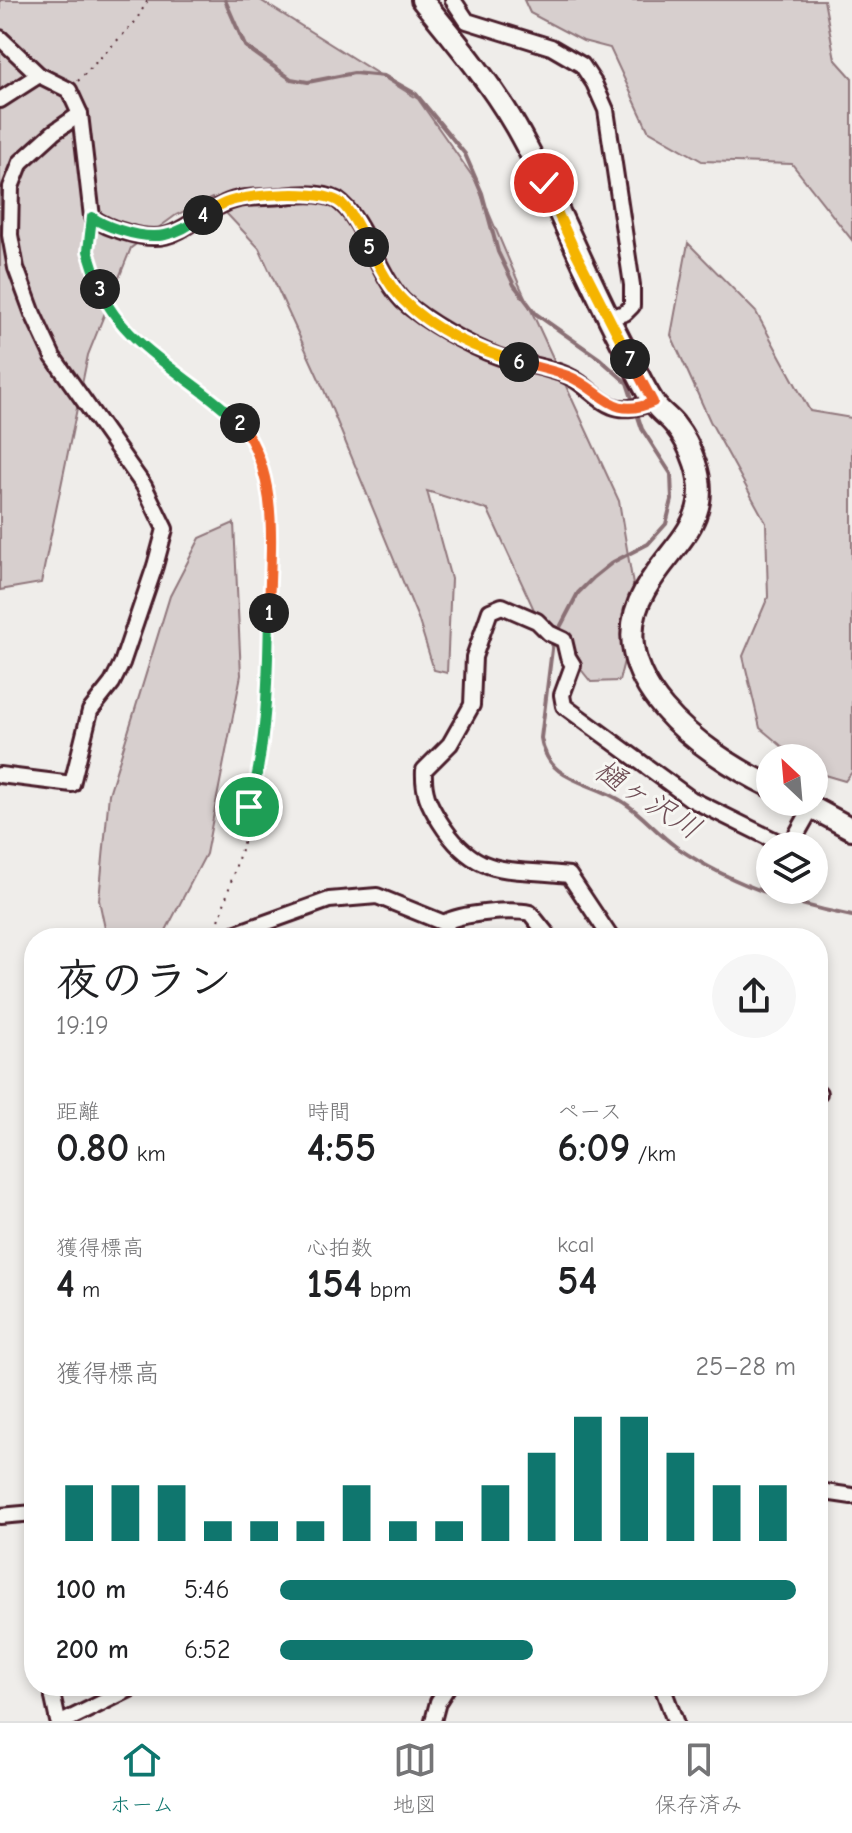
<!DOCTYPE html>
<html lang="ja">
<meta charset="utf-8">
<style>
:root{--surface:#fff;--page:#f6f6f6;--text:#202124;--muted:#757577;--line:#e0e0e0;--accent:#0f766e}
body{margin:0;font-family:"Comic Neue","Klee One",sans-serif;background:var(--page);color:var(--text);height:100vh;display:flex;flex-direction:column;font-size:30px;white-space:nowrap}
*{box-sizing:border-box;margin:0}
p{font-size:26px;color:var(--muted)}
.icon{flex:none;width:44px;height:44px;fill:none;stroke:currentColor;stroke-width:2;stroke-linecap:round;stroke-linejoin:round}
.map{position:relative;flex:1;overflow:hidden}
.details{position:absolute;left:24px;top:928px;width:804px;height:768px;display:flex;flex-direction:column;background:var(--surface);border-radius:32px;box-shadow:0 4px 12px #0003}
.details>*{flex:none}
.needle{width:52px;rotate:334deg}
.fabs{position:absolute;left:756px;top:744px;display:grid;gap:16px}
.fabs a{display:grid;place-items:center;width:72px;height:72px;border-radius:50%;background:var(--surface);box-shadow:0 4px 12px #0003;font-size:40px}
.pin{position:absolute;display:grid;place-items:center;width:68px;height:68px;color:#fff;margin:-34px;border:4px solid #fff;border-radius:50%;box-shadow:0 2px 8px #0007}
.km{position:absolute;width:40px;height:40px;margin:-20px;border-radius:50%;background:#222;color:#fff;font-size:22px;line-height:40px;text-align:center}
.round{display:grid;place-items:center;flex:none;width:84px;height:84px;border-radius:42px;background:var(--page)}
.head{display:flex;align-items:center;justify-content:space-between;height:136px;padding:0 32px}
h1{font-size:44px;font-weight:700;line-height:60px}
.metrics{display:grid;grid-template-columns:repeat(3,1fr);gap:12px;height:136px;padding:8px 32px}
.metrics div{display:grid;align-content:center}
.metrics b{font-size:40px;font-weight:700}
.metrics small{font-size:22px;font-weight:400}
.metrics p{font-size:22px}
.chart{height:224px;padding:16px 32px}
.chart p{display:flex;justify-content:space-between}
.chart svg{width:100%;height:144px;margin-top:8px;stroke:var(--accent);stroke-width:6}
ul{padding:0 32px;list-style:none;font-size:26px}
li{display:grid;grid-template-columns:128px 96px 1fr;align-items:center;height:60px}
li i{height:20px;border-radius:10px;background:var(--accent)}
.tabs{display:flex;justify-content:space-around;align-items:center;height:112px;border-top:2px solid var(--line);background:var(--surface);font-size:22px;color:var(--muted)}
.tabs a{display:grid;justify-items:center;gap:4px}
.tabs .active{color:var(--accent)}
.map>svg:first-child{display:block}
.green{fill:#d7cfce;stroke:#90777c;stroke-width:2}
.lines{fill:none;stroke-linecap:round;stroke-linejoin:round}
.stream{stroke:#8a6f74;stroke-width:4}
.minor-casing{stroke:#4a1f2b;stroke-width:20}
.secondary-casing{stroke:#4a1f2b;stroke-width:26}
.path{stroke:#4a1f2b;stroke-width:2;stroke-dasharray:2 6;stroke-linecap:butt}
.minor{stroke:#f6f6f2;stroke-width:14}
.secondary{stroke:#f6f6f2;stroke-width:20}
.split-1-casing{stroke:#fff;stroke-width:16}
.split-2-casing{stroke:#fff;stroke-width:16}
.split-3-casing{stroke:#fff;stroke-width:16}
.split-4-casing{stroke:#fff;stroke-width:16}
.split-5-casing{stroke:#fff;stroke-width:16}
.split-6-casing{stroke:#fff;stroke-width:16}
.split-7-casing{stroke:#fff;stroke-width:16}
.split-8-casing{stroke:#fff;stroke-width:16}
.split-1{stroke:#22a559;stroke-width:10}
.split-2{stroke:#f0652b;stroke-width:10}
.split-3{stroke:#22a559;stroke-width:10}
.split-4{stroke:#22a559;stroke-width:10}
.split-5{stroke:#f5b400;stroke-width:10}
.split-6{stroke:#f5b400;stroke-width:10}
.split-7{stroke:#f0652b;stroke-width:10}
.split-8{stroke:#f5b400;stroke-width:10}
.labels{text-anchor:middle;stroke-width:6;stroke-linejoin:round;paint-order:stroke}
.water-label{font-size:30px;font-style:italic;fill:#6f4e56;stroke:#f6f6f2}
</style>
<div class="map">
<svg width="852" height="1721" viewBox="0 0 852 1721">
<rect width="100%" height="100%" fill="#efedea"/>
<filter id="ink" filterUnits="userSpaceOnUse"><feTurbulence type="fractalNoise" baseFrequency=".0125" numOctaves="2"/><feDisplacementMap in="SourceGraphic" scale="16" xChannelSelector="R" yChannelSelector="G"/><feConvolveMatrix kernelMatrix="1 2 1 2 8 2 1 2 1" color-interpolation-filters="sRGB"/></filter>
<g filter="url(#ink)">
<g class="green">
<polygon points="0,0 260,0 418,99 475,180 519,284 619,501 637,609 619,681 591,682 535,612 488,510 427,491 451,579 447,673 434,670 418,618 324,390 259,248 212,198 176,215 131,248 88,355 41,583 0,590"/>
<polygon points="524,0 824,0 835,59 852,78 852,240 792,164 702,161 648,130 610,48 583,41 530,13"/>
<polygon points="688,243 756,312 810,411 852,418 852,772 845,781 814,772 814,758 796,758 760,728 743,656 768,597 766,523 710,421 671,335"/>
<polygon points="234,523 241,675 206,854 162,938 107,938 99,900 109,794 170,596 200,538"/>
</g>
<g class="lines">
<g class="stream">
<polyline points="225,0 245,46 291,79 308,82 354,73 384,76 416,94 465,154 482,193 498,252 514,285 536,314 600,359 627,383 642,429 671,474 672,500 666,524 648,544 613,562 593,578 578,593 557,633"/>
<path d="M553 641 541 738C548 784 591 780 623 802 642 814 657 833 675 846 728 883 790 904 852 916"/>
</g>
<g class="minor-casing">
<g id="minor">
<polyline points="453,0 467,21 551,47 582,65 594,83 606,110 632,285 632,306 625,313 608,318"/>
<path d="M0 38 39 75 69 90 80 114 92 217C102 225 112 228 125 232 176 248 182 223 224 204 242 195 263 198 283 196 298 194 323 192 337 200 364 218 378 275 403 301 426 322 468 345 497 356 521 365 550 366 572 378 586 385 598 401 612 406 624 411 642 407 653 402"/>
<polyline points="0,100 39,75"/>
<polyline points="0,775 72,784 90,711 112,683 122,663 155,566 165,529 144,486 53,357 33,314 16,268 10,235 11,187 21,162 54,132 80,114"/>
<polyline points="790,846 812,807"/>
<path d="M444 923C461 913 511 909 530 913L550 938"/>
<polyline points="223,938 329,900 377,896 444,923 451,938"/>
<path d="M611 938 569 875C509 867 477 881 440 822 428 803 423 792 424 770L450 744 472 705 474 657 490 611 502 606 537 621 549 633 564 640 568 657 573 665 562 695 564 706 691 799 786 846"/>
<polyline points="818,1093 819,1093"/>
<polyline points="818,1491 852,1496"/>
<polyline points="0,1516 34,1513"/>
<polyline points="53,1686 53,1698 58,1721"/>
<polyline points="662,1686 675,1721"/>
<polyline points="65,1721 136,1686"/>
<polyline points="433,1721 438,1702 448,1686"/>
</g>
</g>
<g class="secondary-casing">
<g id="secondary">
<path d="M422 0C455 40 490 82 516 127 557 199 586 277 625 350 635 368 643 387 654 403 660 412 669 417 675 425 683 435 691 451 695 463 715 522 670 545 645 590 595 677 704 754 770 786"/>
<polyline points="802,802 852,829"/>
</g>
</g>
<g class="path">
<polyline points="78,81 135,22 148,0"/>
<polyline points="90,234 88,251 106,305 132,335 223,407 242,426 262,467 271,506 266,712 247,830 217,927"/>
</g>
<use href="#minor" class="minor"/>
<use href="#secondary" class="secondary"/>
</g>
</g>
<g class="lines" filter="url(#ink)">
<g class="split-1-casing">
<path id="split-1" d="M249 807C267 748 268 674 269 613"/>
</g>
<g class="split-2-casing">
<path id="split-2" d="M240 423C281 477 270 549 269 613"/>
</g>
<g class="split-3-casing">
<path id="split-3" d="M100 289C123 347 197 380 240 423"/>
</g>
<g class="split-4-casing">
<path id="split-4" d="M100 289 88 251 92 217C101 224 110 227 120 230 154 241 176 238 203 215"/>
</g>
<g class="split-5-casing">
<path id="split-5" d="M203 215C210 211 218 206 225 203 247 194 325 188 342 204 354 215 361 233 369 247"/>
</g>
<g class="split-6-casing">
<path id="split-6" d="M369 247C379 265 388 285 403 300 432 330 480 351 519 362"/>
</g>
<g class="split-7-casing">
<path id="split-7" d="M519 362C535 367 552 370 568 376 602 389 611 421 653 402L630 359"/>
</g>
<g class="split-8-casing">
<polyline id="split-8" points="544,183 576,253 630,359"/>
</g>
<use href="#split-1" class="split-1"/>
<use href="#split-2" class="split-2"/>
<use href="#split-3" class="split-3"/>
<use href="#split-4" class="split-4"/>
<use href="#split-5" class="split-5"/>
<use href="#split-6" class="split-6"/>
<use href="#split-7" class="split-7"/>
<use href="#split-8" class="split-8"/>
</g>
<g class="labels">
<g class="water-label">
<text transform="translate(648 799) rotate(33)" y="10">樋ヶ沢川</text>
</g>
</g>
</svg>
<div class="fabs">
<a><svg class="needle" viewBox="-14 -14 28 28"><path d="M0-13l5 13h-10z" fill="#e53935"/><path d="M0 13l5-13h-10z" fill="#757577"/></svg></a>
<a><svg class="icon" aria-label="layers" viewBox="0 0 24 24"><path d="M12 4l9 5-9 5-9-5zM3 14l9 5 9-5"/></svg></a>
</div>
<div class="pin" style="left:249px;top:807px;background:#1e9e55"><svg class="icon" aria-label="arrive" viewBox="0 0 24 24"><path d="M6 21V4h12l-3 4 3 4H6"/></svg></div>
<div class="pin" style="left:544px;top:183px;background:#d93025"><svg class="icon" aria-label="check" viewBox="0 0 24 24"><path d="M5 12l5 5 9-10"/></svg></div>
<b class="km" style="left:269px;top:613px">1</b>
<b class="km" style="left:240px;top:423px">2</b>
<b class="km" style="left:100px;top:289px">3</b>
<b class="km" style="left:203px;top:215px">4</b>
<b class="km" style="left:369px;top:247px">5</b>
<b class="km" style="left:519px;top:362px">6</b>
<b class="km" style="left:630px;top:359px">7</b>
<section class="details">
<div class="head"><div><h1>夜のラン</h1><p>19:19</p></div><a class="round"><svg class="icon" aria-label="share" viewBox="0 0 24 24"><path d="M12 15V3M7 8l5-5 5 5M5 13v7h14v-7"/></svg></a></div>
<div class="metrics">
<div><p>距離</p><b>0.80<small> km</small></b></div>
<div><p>時間</p><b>4:55</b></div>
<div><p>ペース</p><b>6:09<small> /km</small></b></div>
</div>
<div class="metrics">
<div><p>獲得標高</p><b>4<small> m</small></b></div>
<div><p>心拍数</p><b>154<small> bpm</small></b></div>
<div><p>kcal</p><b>54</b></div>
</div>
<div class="chart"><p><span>獲得標高</span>25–28 m</p>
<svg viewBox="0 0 160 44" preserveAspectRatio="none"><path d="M5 44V27M15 44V27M25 44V27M35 44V38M45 44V38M55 44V38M65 44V27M75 44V38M85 44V38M95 44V27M105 44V17M115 44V6M125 44V6M135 44V17M145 44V27M155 44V27"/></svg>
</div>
<ul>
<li><b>100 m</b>5:46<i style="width:100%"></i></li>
<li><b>200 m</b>6:52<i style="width:49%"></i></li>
</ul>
</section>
</div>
<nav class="tabs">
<a class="active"><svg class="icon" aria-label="home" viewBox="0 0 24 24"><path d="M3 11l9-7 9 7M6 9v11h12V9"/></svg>ホーム</a>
<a><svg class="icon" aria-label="map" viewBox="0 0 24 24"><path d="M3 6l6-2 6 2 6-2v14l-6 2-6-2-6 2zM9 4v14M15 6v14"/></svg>地図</a>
<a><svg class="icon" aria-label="saved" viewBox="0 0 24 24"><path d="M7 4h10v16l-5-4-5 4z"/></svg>保存済み</a>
</nav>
